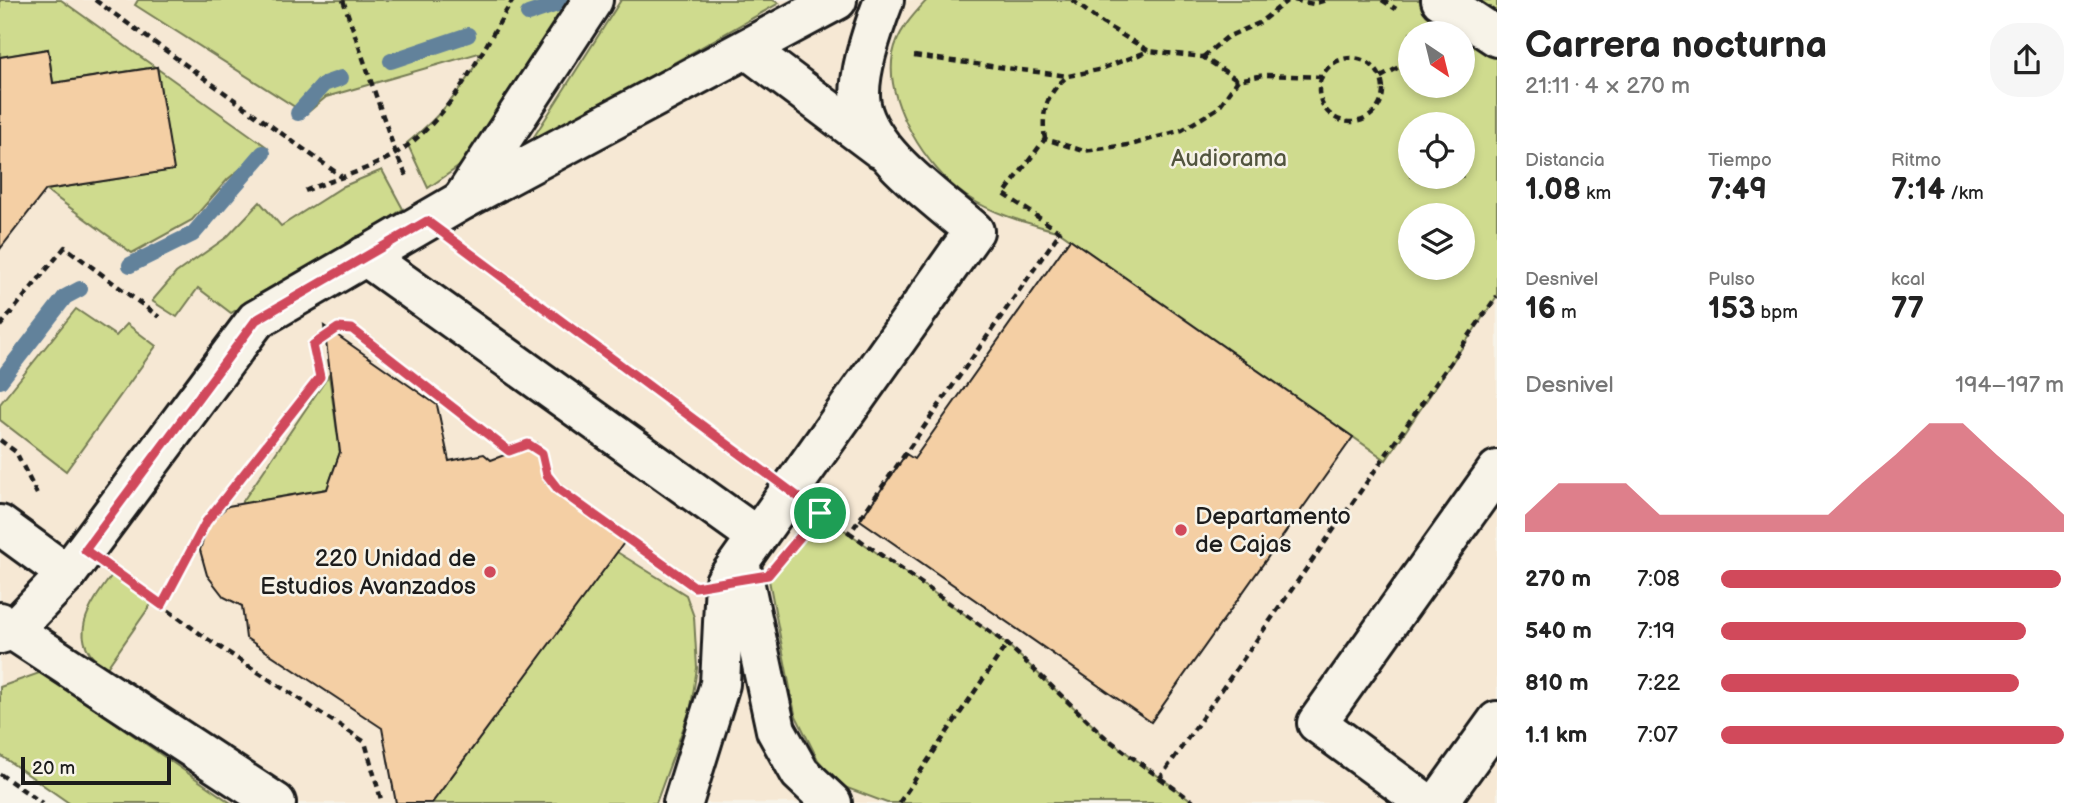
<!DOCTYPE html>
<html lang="es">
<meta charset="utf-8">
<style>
:root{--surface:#fff;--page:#f6f6f6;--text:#222;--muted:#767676;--accent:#d1495b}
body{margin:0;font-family:"Balsamiq Sans",sans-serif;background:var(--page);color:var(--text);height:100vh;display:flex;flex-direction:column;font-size:26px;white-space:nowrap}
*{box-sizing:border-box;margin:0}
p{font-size:23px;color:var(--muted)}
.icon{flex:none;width:38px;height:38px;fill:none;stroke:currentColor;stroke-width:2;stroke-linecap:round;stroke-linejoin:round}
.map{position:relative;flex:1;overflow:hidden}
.details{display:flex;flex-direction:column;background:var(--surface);width:595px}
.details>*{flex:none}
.needle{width:46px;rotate:145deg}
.controls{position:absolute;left:1398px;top:21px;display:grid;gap:14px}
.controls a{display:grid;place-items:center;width:77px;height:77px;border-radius:50%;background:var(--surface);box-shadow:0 4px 10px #0003;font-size:35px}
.scale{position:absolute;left:21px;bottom:18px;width:150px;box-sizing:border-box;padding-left:7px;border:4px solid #1c1c1c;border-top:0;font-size:19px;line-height:24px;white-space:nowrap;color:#1c1c1c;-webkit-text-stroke:5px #f7f3e8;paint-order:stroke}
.pin{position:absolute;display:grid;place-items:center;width:60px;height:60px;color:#fff;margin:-30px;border:4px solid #fff;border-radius:50%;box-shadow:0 2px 7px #0007}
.round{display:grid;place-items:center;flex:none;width:74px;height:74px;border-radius:28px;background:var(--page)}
.headline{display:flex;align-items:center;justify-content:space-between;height:119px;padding:0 28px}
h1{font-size:38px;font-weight:700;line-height:52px}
.stats{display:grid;grid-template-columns:repeat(3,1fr);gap:10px;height:119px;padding:7px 28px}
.stats div{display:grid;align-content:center}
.stats b{font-size:30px;font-weight:700}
.stats small{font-size:19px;font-weight:400}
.stats p{font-size:19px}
.chart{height:196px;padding:14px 28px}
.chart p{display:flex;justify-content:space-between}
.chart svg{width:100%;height:126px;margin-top:7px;fill:var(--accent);opacity:.7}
ul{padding:0 28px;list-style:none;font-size:23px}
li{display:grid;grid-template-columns:112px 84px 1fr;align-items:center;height:52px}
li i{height:18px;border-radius:9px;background:var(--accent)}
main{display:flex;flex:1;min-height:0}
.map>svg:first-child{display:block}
.built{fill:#f6e8d4;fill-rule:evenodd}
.green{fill:#cfdb8e;stroke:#767c55;stroke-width:2;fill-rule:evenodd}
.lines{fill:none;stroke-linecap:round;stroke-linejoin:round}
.stream{stroke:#62829b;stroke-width:16}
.building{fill:#f4cfa4;stroke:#1c1c1c;stroke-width:2}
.minor-casing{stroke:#1c1c1c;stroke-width:44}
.path{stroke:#1c1c1c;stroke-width:4.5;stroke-dasharray:7 5;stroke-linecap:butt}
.minor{stroke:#f7f3e8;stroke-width:38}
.route-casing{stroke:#fff;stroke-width:14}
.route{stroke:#d1495b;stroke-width:9}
.poi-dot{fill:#d1495b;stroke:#f7f3e8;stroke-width:2.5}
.labels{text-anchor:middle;stroke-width:5;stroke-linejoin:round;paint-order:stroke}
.park-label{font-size:24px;fill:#52553e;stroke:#f7f3e8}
.poi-label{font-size:24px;fill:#1c1c1c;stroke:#f7f3e8;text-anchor:start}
</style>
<main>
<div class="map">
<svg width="1497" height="803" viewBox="0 0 1497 803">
<rect width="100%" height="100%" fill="#f7f3e8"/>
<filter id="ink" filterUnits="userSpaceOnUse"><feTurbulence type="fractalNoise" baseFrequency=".0143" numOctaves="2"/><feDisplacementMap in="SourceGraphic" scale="14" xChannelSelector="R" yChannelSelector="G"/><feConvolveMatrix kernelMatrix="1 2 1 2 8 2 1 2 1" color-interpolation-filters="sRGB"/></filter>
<g filter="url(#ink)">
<path class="built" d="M0 0H1497V803H69L0 755ZM1410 33H1463V86H1410ZM1410 124H1463V177H1410ZM1410 215H1463V268H1410Z"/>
<g class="green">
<polygon points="0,0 61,0 267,147 228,179 192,220 132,253 46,190 173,170 157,67 53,83 48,49 0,57"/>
<path d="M138 0H571L474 156 428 188 407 143C437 119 465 88 482 52L326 97 306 114 135 5Z"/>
<polygon points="621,0 773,0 779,3 528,146"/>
<path d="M927 0H1497V296L1386 460 1060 232C1027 223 995 215 966 196 927 169 884 102 893 54 897 32 913 15 927 0ZM1410 33H1463V86H1410ZM1410 124H1463V177H1410ZM1410 215H1463V268H1410Z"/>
<polygon points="382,170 403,209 365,235 231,313 198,288 177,317 152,301 176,273 227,237 260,202 281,226 344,186"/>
<polygon points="76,309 116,336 127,324 156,346 66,471 0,420 0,404"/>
<polygon points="329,375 340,452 327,489 241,504"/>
<polygon points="820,513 1007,644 1105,737 1195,803 887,803 839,785 818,760 795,714 768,575"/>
<polygon points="617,552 686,595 694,617 697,668 691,707 656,803 432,803"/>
<path d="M112 575 152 603 106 669C64 640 89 606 112 575Z"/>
<polygon points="42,672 231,803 69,803 0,755 0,687"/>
</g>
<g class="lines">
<g class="stream">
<polyline points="528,14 566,1"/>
<polyline points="391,61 468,35"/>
<polyline points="298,113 324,84 341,78"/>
<polyline points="130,265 193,234 263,153"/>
<polyline points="0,381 65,297 80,289"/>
</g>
</g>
<g class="building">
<polygon points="48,49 53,83 157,67 174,170 46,190 0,249 0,57"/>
<polygon points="1070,239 1353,437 1151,722 860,520 906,454 914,459"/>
<polygon points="324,326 437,405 449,461 484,454 491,460 537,443 546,482 626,540 432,803 396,803 382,728 246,638 242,606 224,597 207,575 200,550 208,523 228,506 327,489 340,452"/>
</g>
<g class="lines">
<g class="minor-casing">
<g id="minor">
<polyline points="1441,0 1497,37"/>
<polyline points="747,49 879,148"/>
<polyline points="462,200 593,0"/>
<polyline points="365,256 756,536"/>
<polyline points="0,525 67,574"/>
<polyline points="740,562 776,730 800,773 832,803"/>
<polyline points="0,622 276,803"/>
<polyline points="0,634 13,630 67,574 256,320 461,201 837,0"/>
<path d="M683 803 720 684 725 582 974 231C939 200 870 153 861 105 856 77 874 26 884 0"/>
<polyline points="1426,803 1317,723 1497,470"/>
<polyline points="1438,803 1497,721"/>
</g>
</g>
<g class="path">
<polyline points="95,0 341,176"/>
<polyline points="343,0 396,154 408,179"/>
<polyline points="1072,0 1102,23 1149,51 1203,57 1238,80"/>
<polyline points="1294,0 1313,4 1326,0"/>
<polyline points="1382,0 1396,9"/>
<polyline points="914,56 1068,76 1098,70 1149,51"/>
<polyline points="1203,57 1227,37 1259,23 1288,0"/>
<circle cx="1351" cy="90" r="32"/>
<polyline points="1322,77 1264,75 1238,80 1218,108 1182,130 1134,144 1084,151 1045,139 1004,194 1060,232 850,533 1007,644 1105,737 1160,778 1497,296"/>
<polyline points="1381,77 1410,61"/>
<path d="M1045 139C1041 112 1046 93 1068 76"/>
<path d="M305 191C334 179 369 170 395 154 452 119 479 54 513 0"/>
<polyline points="468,251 752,464"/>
<polyline points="0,326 65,247 159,317"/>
<polyline points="337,329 352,329 509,451 529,444 542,453 547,475 558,489 681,577"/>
<polyline points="0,440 16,452 37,494"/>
<polyline points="827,518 850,533"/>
<polyline points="120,575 206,638 365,742 382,803"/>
<polyline points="162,605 206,522 320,377 313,345 326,336"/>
<polyline points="0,774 42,803"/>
<polyline points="1160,778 1195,803"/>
<polyline points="899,803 1007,644"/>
</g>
<use href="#minor" class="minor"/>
</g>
</g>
<g class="lines" filter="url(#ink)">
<g class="route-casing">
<polygon id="route" points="427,221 820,513 768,575 695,587 558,489 547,475 542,453 528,444 509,451 352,329 338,328 313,345 320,377 206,522 162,605 85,550 256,320"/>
</g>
<use href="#route" class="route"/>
</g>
<g class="poi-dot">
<circle cx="1181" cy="530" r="7"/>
<circle cx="490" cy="572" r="7"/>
</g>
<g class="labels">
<g class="park-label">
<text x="1229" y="166">Audiorama</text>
</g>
<g class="poi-label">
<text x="1195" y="524">Departamento<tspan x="1195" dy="28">de Cajas</tspan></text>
<text x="476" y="566" text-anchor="end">220 Unidad de<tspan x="476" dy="28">Estudios Avanzados</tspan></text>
</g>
</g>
</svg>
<div class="controls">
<a><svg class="needle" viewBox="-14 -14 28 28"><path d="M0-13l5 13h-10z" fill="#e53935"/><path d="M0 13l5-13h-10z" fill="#767676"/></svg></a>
<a><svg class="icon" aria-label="locate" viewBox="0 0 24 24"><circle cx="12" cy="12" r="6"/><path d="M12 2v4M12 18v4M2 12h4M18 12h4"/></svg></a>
<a><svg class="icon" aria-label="layers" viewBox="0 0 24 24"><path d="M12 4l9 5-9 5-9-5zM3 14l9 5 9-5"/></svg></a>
</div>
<div class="scale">20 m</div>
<div class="pin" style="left:820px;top:513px;background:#1e9e55"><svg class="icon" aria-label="arrive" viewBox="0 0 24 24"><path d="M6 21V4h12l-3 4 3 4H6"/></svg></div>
</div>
<section class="details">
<div class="headline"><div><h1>Carrera nocturna</h1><p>21:11 · 4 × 270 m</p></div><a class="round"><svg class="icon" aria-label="share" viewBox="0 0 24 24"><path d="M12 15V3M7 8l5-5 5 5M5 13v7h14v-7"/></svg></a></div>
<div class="stats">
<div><p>Distancia</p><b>1.08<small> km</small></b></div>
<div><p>Tiempo</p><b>7:49</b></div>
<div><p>Ritmo</p><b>7:14<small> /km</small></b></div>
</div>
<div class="stats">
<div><p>Desnivel</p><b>16<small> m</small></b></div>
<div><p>Pulso</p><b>153<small> bpm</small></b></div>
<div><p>kcal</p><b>77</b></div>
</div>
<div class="chart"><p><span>Desnivel</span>194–197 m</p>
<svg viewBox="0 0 160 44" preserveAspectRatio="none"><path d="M0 44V38L10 27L20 27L30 27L40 38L50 38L60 38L70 38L80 38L90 38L100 27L110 17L120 6L130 6L140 17L150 27L160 38V44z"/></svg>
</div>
<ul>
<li><b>270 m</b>7:08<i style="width:99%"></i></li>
<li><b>540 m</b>7:19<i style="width:89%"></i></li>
<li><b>810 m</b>7:22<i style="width:87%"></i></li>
<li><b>1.1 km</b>7:07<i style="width:100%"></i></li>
</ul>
</section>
</main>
